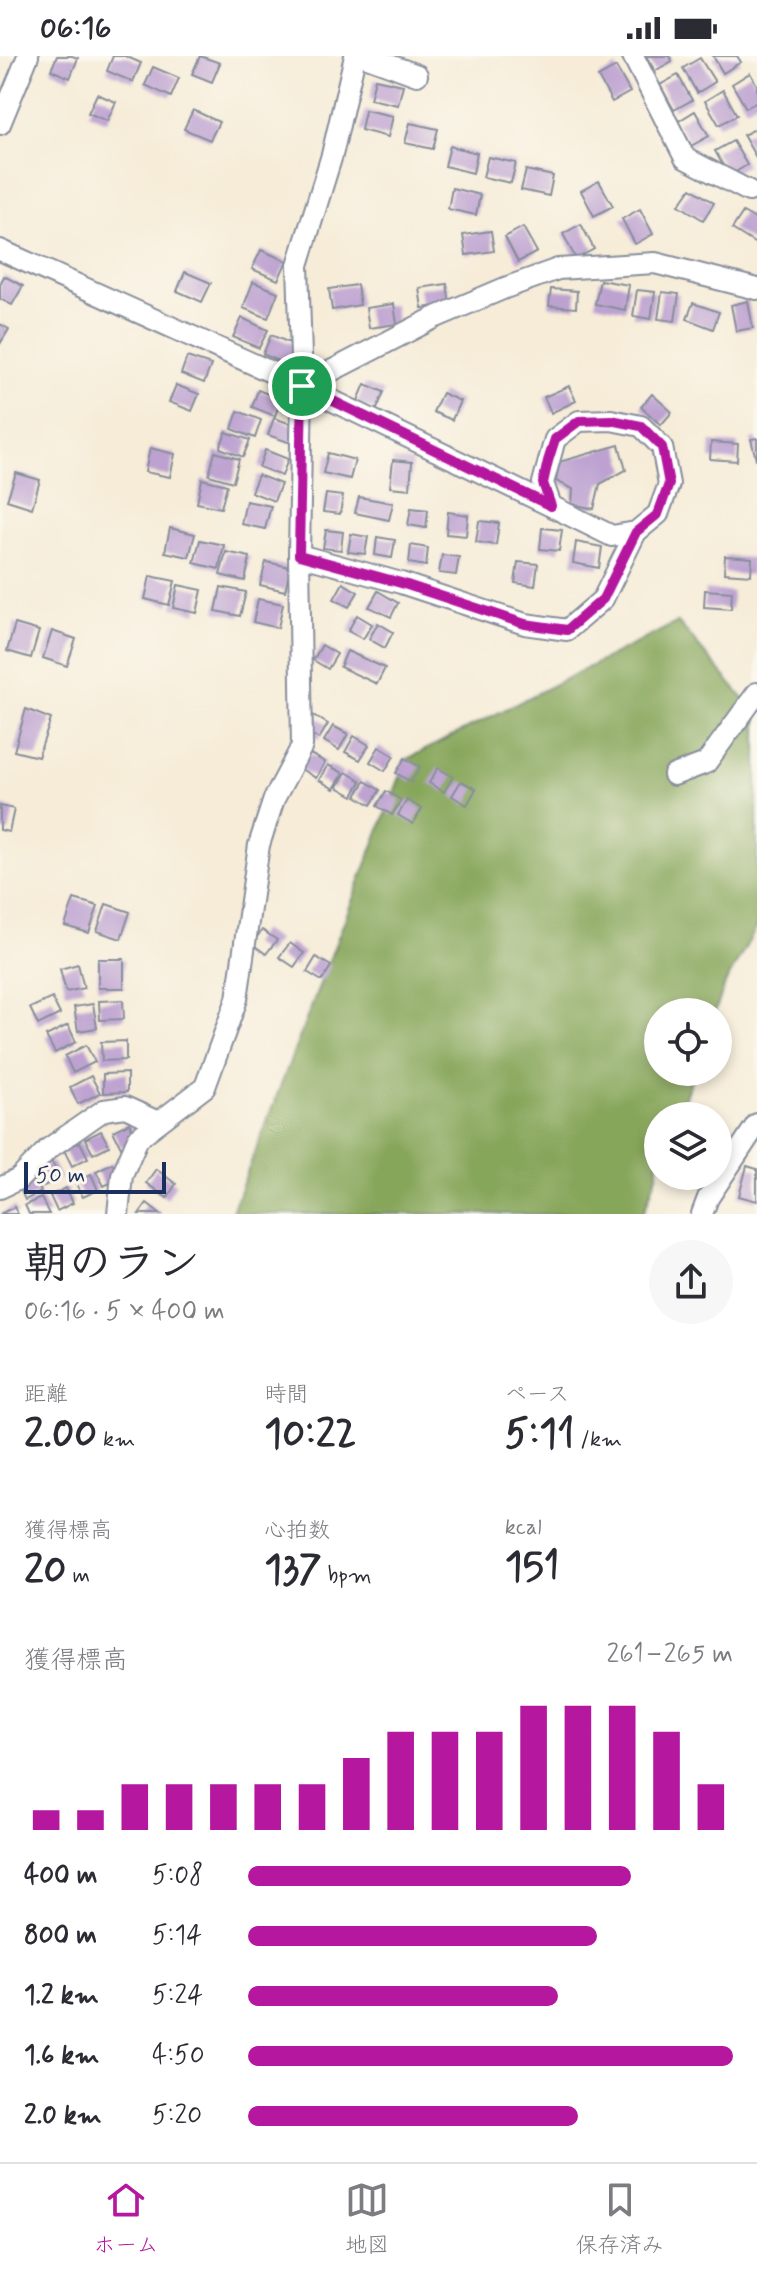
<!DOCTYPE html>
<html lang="ja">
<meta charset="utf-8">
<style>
:root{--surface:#fff;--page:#f7f7f7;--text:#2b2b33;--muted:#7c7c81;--line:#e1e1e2;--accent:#b5179e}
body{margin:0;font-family:Mynerve,"Klee One",sans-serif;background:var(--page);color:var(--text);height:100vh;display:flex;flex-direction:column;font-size:30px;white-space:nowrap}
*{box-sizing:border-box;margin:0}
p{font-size:26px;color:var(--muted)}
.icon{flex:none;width:44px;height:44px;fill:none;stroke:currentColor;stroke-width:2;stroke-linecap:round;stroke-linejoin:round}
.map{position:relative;height:1158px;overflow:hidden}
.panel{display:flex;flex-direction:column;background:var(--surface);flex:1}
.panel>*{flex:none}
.controls{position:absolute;left:644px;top:942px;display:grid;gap:16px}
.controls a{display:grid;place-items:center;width:88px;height:88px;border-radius:50%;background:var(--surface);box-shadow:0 4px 12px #0003;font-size:40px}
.scale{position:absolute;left:24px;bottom:20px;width:142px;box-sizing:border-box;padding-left:8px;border:4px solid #1b2f5e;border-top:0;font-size:22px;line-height:28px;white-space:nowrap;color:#1b2f5e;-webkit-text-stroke:6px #fbf7ec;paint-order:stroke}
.pin{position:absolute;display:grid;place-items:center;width:68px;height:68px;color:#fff;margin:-34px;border:4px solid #fff;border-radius:50%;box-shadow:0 2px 8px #0007}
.round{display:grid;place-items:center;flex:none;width:84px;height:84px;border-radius:42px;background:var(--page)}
.overview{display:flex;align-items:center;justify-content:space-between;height:136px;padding:0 24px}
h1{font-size:44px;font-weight:700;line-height:60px}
.figures{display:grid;grid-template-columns:repeat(3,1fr);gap:12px;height:136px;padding:8px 24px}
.figures div{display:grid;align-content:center}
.figures b{font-size:40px;font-weight:700}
.figures small{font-size:22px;font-weight:400}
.figures p{font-size:22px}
.chart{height:224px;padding:16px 24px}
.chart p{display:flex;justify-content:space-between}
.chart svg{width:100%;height:144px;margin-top:8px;stroke:var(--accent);stroke-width:6}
ul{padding:0 24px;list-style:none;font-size:26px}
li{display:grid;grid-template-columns:128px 96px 1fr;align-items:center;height:60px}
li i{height:20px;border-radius:10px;background:var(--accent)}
.status{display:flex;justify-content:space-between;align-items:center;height:56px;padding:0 40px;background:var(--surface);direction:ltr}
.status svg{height:22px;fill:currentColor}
.tabs{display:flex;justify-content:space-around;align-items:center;height:112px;border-top:2px solid var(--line);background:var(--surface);font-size:22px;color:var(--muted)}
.tabs a{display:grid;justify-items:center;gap:4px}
.tabs .active{color:var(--accent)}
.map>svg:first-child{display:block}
.forest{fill:#86a65a;stroke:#506a5c;stroke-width:2}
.building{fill:#bda2d1}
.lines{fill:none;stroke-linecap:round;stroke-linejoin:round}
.minor-casing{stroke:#888e9b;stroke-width:24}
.minor{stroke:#fff;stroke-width:20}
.route-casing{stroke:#fff;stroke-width:16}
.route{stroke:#b5179e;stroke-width:10}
</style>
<div class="status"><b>06:16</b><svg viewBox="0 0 49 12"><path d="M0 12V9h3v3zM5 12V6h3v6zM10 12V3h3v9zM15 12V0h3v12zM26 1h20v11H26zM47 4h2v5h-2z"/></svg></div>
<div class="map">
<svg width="757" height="1158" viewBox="0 0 757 1158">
<rect width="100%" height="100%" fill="#fbf7ec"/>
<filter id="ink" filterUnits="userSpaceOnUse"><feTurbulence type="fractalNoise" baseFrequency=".0125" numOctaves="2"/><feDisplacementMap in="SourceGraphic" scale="16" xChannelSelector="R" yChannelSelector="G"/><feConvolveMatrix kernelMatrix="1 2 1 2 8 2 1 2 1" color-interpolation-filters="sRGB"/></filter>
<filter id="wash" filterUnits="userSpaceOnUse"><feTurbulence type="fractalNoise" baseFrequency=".006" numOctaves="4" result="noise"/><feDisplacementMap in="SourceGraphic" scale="32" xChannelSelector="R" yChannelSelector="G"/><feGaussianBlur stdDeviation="1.8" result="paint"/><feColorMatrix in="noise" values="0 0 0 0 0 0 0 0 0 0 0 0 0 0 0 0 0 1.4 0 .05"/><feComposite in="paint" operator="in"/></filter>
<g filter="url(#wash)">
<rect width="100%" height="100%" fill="#f6ecd8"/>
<polygon class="forest" points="678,566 757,658 757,871 726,926 715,956 658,956 658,1016 694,1016 678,1060 658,1060 658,1116 643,1158 231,1158 407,703"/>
<g id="blocks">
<g class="building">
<polygon points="57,0 72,0 78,2 70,22 51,14"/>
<polygon points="113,0 125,0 141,7 133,26 107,15"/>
<polygon points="200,0 220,7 212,26 192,18"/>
<polygon points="646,0 670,0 672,5 655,15"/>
<polygon points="713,0 737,0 741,6 723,17"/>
<polygon points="700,2 715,26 697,37 683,12"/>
<polygon points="153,11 179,22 171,41 145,29"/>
<polygon points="616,11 630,36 612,46 598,21"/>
<polygon points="750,17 757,29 757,46 746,52 732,28"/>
<polygon points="678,19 692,44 674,54 660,29"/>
<polygon points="375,23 403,29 398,49 370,43"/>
<polygon points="723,34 737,59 719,69 705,45"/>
<polygon points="97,38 116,46 107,65 88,57"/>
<polygon points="193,54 219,66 210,84 184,73"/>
<polygon points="365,54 393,60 388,81 361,74"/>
<polygon points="695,55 709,80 691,90 677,66"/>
<polygon points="410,67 438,73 433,93 405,87"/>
<polygon points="757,72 757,103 743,79"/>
<polygon points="733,85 747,109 729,120 715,95"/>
<polygon points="450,90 477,97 473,117 445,110"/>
<polygon points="488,101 516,107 511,127 483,121"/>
<polygon points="526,114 553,120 549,140 521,134"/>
<polygon points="599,125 613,150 594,160 581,135"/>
<polygon points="452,132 480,139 476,159 448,153"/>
<polygon points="691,132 714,147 703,164 679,149"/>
<polygon points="640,153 653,178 635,188 622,163"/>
<polygon points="743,156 757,164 756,188 732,173"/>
<polygon points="581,168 594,193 576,203 563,178"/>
<polygon points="523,171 537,196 518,206 505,181"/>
<polygon points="491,175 494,195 466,199 463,179"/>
<polygon points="261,194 287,205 278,224 252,213"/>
<polygon points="185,216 211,227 202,246 177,235"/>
<polygon points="4,220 23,230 12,249 0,243 0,228"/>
<polygon points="600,224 629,229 625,254 595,248"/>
<polygon points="253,226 278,236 268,262 243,252"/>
<polygon points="447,228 450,248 422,252 419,232"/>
<polygon points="357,229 360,249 332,254 329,233"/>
<polygon points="551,233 577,235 576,252 549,250"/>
<polygon points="637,234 655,236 651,263 633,260"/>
<polygon points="662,236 679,238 675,265 658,263"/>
<polygon points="748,245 753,272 736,275 731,249"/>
<polygon points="693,247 719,256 713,273 687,263"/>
<polygon points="394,248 397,268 369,272 366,252"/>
<polygon points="242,262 268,274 259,292 233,281"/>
<polygon points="0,268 9,273 0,288"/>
<polygon points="271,279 297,290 289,310 263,298"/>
<polygon points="187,301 211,309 204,327 181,318"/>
<polygon points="365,328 384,336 376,355 357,347"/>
<polygon points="176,329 199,338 192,355 169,346"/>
<polygon points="569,330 576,345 551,357 544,341"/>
<polygon points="258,334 281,343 275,360 252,351"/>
<polygon points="442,337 460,345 452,364 433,356"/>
<polygon points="652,338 672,356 661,369 641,351"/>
<polygon points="238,355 261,364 255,382 232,373"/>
<polygon points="274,362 297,370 291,387 268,379"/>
<polygon points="226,376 250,384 243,401 220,392"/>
<polygon points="757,382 757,403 756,403 751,383"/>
<polygon points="711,386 738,388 737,405 710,403"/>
<polygon points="619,389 626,414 600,428 594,453 572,448 573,433 556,425 559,406"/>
<polygon points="150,392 175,398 170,421 145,416"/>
<polygon points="265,394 288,403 282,420 259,411"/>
<polygon points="215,396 239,403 233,426 209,419"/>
<polygon points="328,397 355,404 350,423 323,417"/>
<polygon points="393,404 412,406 410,433 390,431"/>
<polygon points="16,417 40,424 32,452 7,444"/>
<polygon points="258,419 281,428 274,445 251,436"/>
<polygon points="202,423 227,429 221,452 197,447"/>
<polygon points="326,438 343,440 340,458 323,456"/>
<polygon points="359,441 393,447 389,464 355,457"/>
<polygon points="246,445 271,450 265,473 241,468"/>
<polygon points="411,452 428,454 426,472 408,469"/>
<polygon points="448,456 468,459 466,480 446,478"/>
<polygon points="479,465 499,467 496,489 476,486"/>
<polygon points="170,472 195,478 189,501 165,496"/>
<polygon points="542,472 562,474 559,495 540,493"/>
<polygon points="326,474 343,476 341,494 323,492"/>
<polygon points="351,478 368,481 365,498 348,496"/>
<polygon points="377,481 395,484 392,502 375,499"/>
<polygon points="200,484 224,489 219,513 194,507"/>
<polygon points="576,486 602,491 599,512 573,507"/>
<polygon points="411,489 428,492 426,510 409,507"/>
<polygon points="226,496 250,501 245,525 220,519"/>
<polygon points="442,499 459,501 456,519 439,517"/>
<polygon points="725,500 752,502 751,519 724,517"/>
<polygon points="266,506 290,511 285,535 260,529"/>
<polygon points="518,506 538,508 535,530 515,527"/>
<polygon points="150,520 175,525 169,549 145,543"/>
<polygon points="343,527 358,536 349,551 334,543"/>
<polygon points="178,529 202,534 197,557 173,552"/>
<polygon points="221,531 246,536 240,560 216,555"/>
<polygon points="705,534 732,536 731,553 704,551"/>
<polygon points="378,535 398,547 391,561 369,551"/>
<polygon points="258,543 283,548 278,572 253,566"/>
<polygon points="357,559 372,568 363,583 348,575"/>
<polygon points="378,567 393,576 385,592 369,583"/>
<polygon points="15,568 39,575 31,602 7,595"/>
<polygon points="52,575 76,583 67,610 43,602"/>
<polygon points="322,589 337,598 328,613 313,604"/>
<polygon points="347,595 385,612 377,628 340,611"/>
<polygon points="26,653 51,663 38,701 14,695"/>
<polygon points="313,659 328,668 319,683 304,674"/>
<polygon points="333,670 348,678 339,694 324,685"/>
<polygon points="354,680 369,689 360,704 345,696"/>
<polygon points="379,691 394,700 385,715 370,706"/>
<polygon points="310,698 325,706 316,722 301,713"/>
<polygon points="405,702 420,711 411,726 396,717"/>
<polygon points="328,709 343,717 334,733 319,724"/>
<polygon points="438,712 453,721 444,736 429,727"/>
<polygon points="346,716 361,725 353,740 337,731"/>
<polygon points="365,725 380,734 371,749 356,740"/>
<polygon points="461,725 476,733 467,749 452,740"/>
<polygon points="386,735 401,744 392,759 377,750"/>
<polygon points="407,744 422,753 413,768 398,759"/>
<polygon points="0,750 14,753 9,776 0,774"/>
<polygon points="74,843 98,850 89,877 65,870"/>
<polygon points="106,848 130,856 121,883 97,875"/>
<polygon points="262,874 277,884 266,898 252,888"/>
<polygon points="290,887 304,897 294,911 279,901"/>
<polygon points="316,901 331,910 322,925 307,916"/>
<rect x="98" y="903" width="26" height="29"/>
<polygon points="78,908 84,932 66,936 60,913"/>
<polygon points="52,942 60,958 38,969 30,952"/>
<polygon points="123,944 124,963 100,964 99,945"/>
<polygon points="93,948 97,972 78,975 74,951"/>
<polygon points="68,969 76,986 55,997 46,980"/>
<polygon points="126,985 126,1004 102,1005 101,986"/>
<polygon points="86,989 95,1006 73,1017 65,1000"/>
<polygon points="127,1017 127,1036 103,1037 103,1018"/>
<polygon points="91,1020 100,1037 78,1048 70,1031"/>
<polygon points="129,1067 137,1083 121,1091 113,1075"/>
<polygon points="101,1075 109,1090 93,1098 85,1083"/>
<polygon points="80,1086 88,1102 72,1110 64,1094"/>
<polygon points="52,1106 60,1122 44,1130 36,1114"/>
<polygon points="112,1107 120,1122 104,1130 96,1115"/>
<polygon points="747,1110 757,1113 757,1145 739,1140"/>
<polygon points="156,1113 176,1128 167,1142 146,1127"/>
<polygon points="91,1118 98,1134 83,1141 75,1126"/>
<polygon points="33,1120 41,1136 25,1144 18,1128"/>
<polygon points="66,1132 73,1147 57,1155 50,1140"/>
<polygon points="41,1142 49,1158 29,1158 25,1149"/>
<polygon points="147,1147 161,1158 139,1158"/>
<polygon points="14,1151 18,1158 0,1158"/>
</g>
</g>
</g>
<g filter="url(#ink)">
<use href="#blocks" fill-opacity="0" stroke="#888e9b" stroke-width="2"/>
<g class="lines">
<g class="minor-casing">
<g id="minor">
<polyline points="365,0 417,19"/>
<polyline points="633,0 685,102 749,135"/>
<polyline points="0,68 28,0"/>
<polyline points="0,194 302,330 551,450 612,480 636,476 658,458 669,428 662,391 641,370 611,364 579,365 555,383 543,427 551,450"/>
<polyline points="302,330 434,262 505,232 558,213 655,207 757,233"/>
<polyline points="299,499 401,527 525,568 567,574 603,543 636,476"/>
<polyline points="674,719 706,707 757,637"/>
<polyline points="0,1132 19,1123 48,1093 104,1054 125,1051 158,1066"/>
<polyline points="118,1158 122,1119 138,1082 205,1031 237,943 259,789 274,743 302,690 299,499 302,330 298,209 332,99 355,0"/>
<polyline points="702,1158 708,1142 757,1068"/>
</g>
</g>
<use href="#minor" class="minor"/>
</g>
</g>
<g class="lines" filter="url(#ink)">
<g class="route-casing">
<polygon id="route" points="302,330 551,450 543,427 548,405 555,383 579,365 611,364 641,370 662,391 669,428 658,458 636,476 603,543 567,574 525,568 401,527 299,499"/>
</g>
<use href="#route" class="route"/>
</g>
</svg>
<div class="controls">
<a><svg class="icon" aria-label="locate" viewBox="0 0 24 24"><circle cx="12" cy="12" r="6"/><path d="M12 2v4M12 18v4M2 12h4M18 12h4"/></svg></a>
<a><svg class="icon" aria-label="layers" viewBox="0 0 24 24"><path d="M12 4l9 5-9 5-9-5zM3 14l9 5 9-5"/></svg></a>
</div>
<div class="scale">50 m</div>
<div class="pin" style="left:302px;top:330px;background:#1e9e55"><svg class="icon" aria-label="arrive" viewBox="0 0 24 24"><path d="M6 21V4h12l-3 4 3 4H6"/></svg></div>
</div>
<section class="panel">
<div class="overview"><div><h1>朝のラン</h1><p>06:16 · 5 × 400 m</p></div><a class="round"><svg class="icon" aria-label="share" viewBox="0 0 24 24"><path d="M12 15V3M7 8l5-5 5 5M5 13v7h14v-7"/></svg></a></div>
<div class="figures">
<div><p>距離</p><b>2.00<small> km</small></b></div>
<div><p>時間</p><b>10:22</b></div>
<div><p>ペース</p><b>5:11<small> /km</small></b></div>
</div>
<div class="figures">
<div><p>獲得標高</p><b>20<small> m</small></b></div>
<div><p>心拍数</p><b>137<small> bpm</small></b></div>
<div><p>kcal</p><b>151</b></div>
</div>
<div class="chart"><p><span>獲得標高</span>261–265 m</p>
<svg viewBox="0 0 160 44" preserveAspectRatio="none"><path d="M5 44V38M15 44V38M25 44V30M35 44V30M45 44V30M55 44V30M65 44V30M75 44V22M85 44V14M95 44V14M105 44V14M115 44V6M125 44V6M135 44V6M145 44V14M155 44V30"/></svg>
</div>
<ul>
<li><b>400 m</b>5:08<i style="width:79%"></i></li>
<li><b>800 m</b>5:14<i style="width:72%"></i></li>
<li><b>1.2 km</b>5:24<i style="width:64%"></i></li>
<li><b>1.6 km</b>4:50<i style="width:100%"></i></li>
<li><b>2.0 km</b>5:20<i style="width:68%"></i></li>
</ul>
</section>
<nav class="tabs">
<a class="active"><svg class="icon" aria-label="home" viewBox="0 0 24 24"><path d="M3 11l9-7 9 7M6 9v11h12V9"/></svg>ホーム</a>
<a><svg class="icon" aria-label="map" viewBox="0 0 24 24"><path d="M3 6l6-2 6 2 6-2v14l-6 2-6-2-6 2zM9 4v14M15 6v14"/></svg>地図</a>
<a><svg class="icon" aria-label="saved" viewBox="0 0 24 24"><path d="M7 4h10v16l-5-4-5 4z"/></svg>保存済み</a>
</nav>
